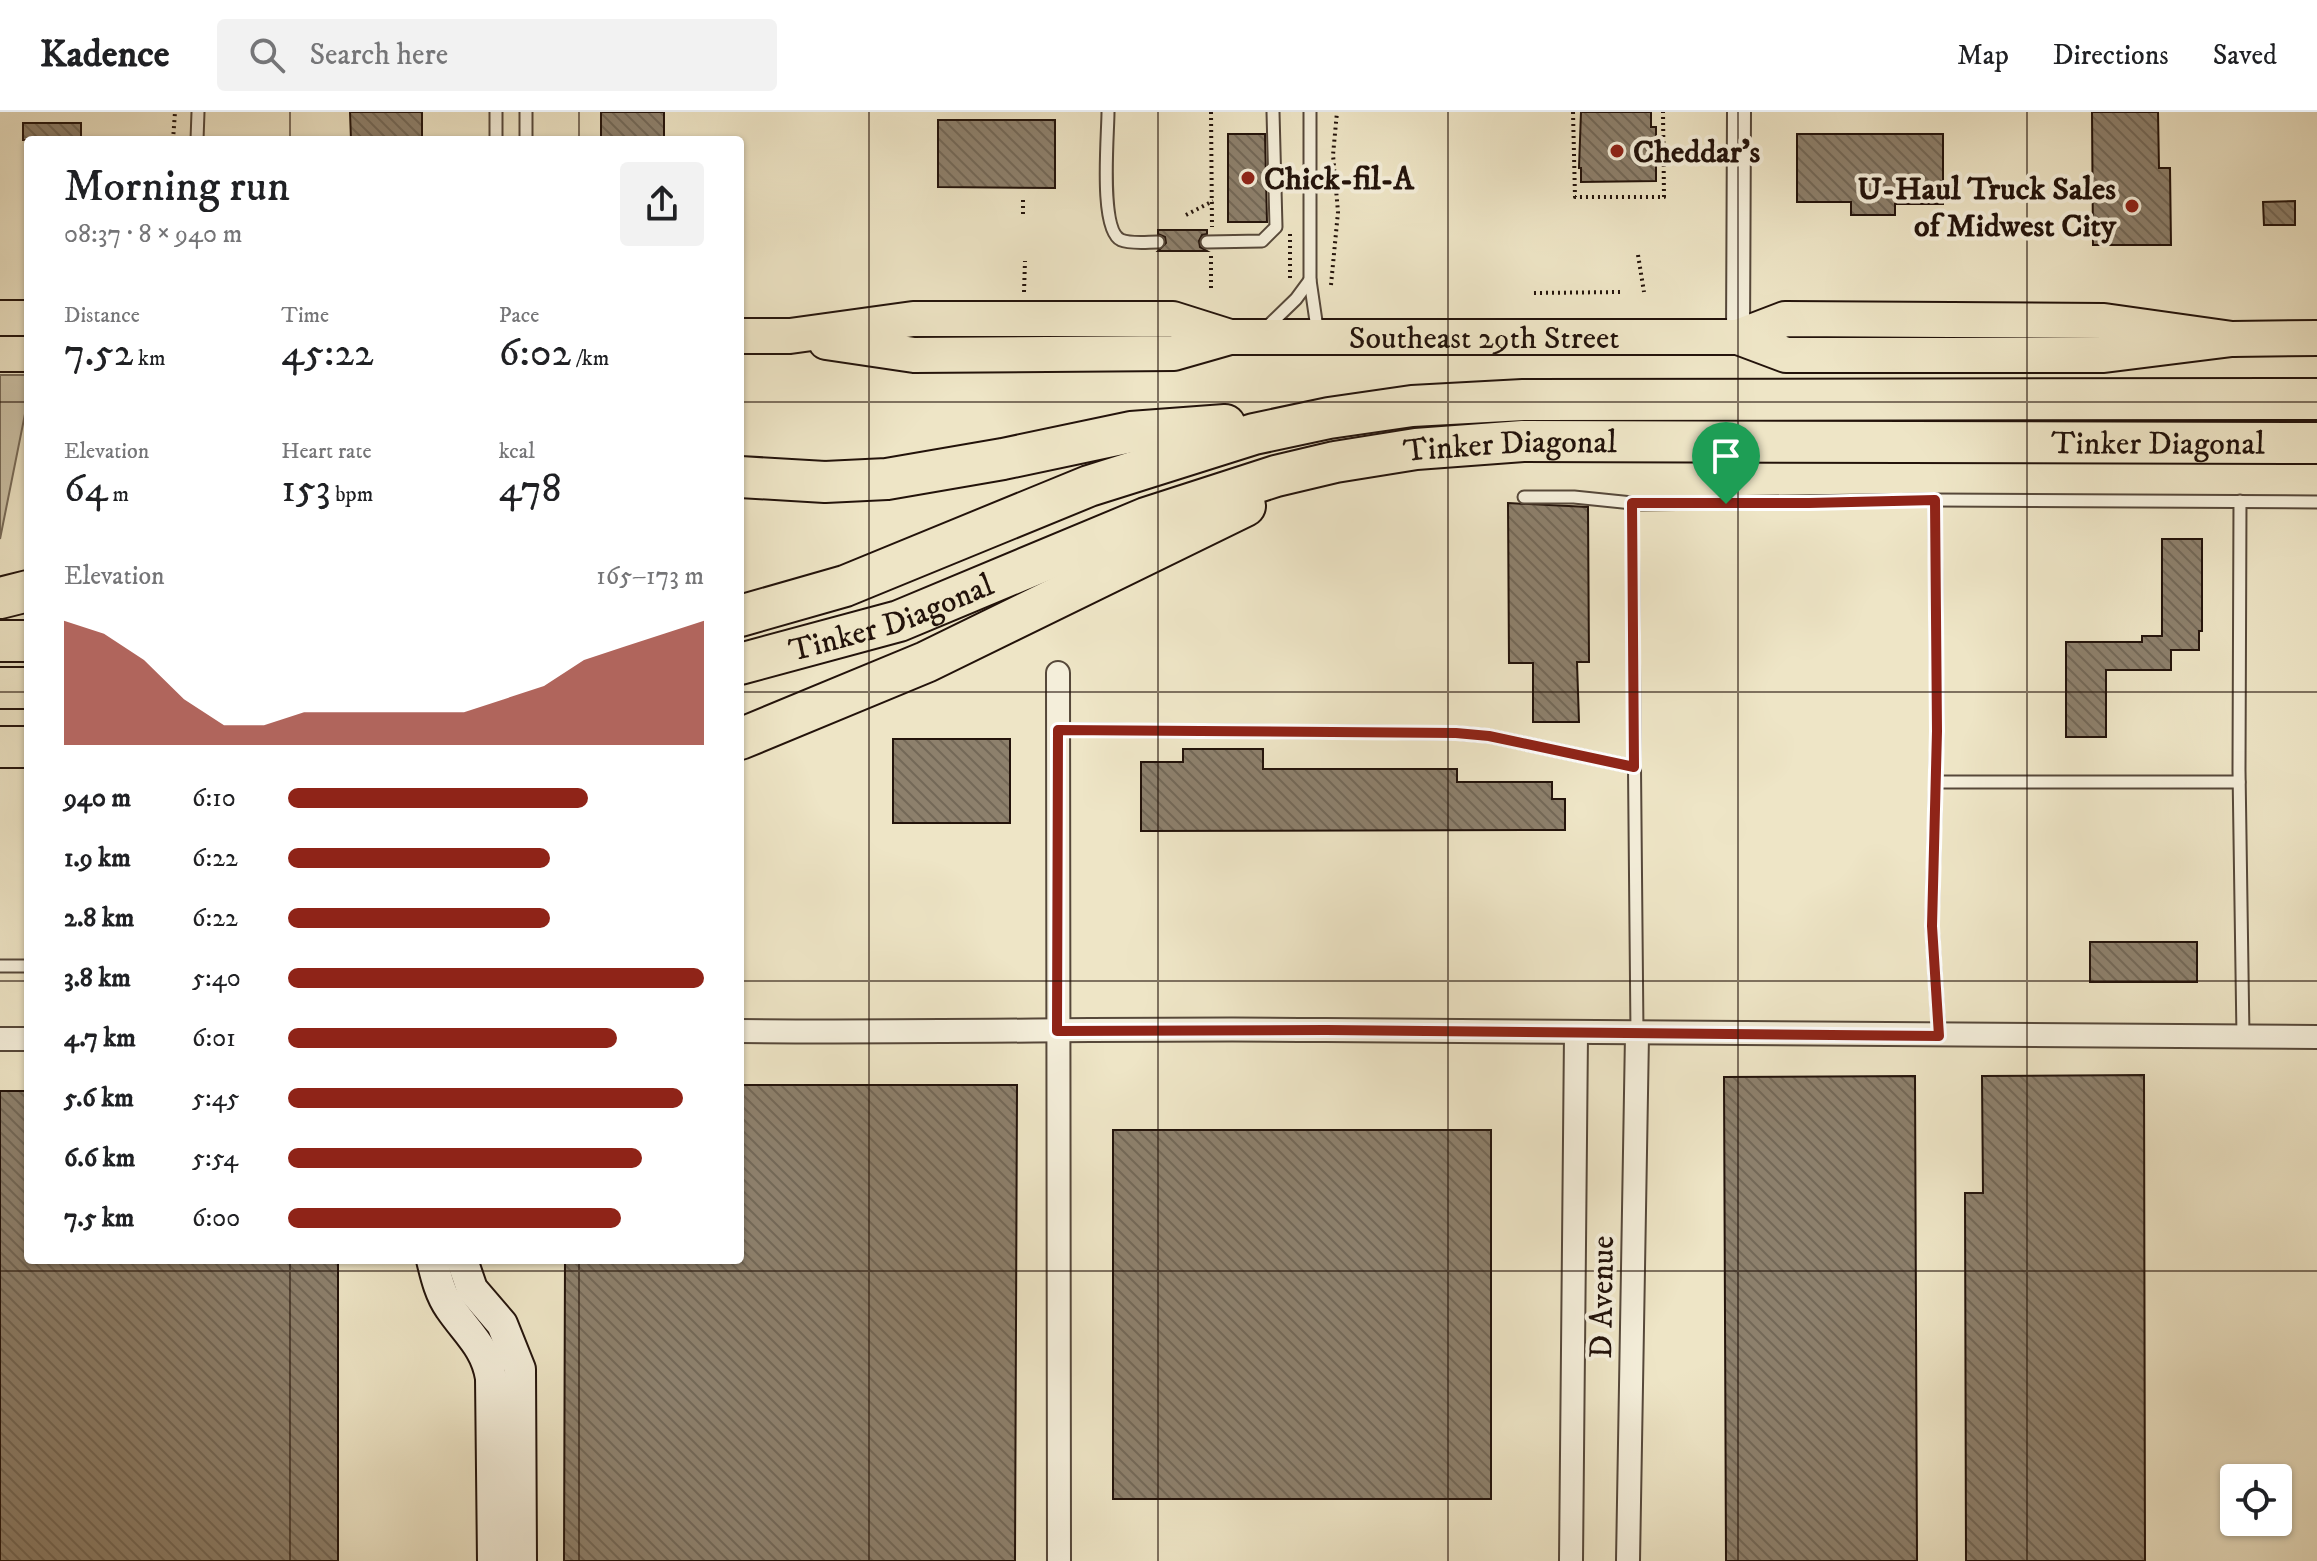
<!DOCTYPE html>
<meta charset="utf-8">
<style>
:root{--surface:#fff;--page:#f2f2f2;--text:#202124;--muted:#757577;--line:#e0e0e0;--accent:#8f2418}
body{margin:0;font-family:"IM FELL DW Pica",serif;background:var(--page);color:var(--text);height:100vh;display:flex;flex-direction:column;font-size:30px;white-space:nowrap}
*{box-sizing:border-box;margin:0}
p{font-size:26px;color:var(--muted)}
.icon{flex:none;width:44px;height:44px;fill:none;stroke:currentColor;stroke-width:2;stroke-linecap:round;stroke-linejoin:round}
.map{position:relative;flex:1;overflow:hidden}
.details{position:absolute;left:24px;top:24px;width:720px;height:1128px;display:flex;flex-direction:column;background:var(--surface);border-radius:8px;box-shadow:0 2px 6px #0004}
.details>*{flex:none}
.fabs{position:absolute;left:2220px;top:1352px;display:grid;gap:16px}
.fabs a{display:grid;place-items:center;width:72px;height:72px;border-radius:8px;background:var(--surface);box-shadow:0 2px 6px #0004;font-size:40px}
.pin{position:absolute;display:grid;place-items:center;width:68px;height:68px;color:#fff;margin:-82px -34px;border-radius:50% 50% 50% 0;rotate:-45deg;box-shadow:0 0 8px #0007}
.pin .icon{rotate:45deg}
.round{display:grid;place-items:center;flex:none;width:84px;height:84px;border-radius:8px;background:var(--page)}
.head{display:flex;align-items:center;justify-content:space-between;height:136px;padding:0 40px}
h1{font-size:44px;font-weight:600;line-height:60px}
.figures{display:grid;grid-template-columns:repeat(3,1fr);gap:12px;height:136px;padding:8px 40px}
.figures div{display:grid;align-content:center}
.figures b{font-size:40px;font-weight:600}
.figures small{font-size:22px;font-weight:400}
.figures p{font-size:22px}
.chart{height:224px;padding:16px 40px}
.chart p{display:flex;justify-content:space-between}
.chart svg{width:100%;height:144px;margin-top:8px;fill:var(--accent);opacity:.7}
ul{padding:0 40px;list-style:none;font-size:26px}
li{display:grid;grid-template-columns:128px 96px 1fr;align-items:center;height:60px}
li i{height:20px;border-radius:10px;background:var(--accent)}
header{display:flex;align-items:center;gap:48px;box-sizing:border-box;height:112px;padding:0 40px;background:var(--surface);border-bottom:2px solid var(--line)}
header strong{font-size:38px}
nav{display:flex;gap:44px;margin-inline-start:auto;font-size:28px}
.search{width:560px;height:72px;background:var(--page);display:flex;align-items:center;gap:20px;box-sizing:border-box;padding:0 28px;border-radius:8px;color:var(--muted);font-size:30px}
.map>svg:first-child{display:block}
.green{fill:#cbc1a6;stroke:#776a58;stroke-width:2}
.building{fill:url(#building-back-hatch);stroke:#23130b;stroke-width:2}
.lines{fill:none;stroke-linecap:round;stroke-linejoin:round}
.lane-casing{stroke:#56483a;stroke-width:15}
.street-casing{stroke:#56483a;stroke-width:26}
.secondary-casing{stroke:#23130b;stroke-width:34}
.primary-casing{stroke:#23130b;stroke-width:38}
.highway-casing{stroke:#23130b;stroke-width:44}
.path{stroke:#23130b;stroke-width:4;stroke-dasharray:2 4;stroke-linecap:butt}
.lane{stroke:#f4eeda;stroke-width:11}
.street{stroke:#f4eeda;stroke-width:22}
.secondary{stroke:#f4eeda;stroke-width:30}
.primary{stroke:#eee5c6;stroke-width:34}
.highway{stroke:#eee5c6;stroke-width:40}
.route-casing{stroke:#fff;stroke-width:16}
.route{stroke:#8f2418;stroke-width:10}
.grid{fill:none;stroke:#23130b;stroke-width:2;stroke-opacity:0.55}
.poi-dot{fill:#8f2418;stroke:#f4eeda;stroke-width:3}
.labels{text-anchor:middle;stroke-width:8;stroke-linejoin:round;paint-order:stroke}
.poi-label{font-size:32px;font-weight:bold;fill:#23130b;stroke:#f4eeda;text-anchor:start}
.street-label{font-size:32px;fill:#23130b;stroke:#f4eeda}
</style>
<header>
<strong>Kadence</strong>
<div class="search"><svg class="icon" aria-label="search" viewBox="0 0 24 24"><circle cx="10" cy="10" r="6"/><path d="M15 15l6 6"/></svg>Search here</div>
<nav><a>Map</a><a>Directions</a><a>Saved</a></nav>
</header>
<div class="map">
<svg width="2317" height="1449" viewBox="0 0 2317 1449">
<defs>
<pattern id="building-back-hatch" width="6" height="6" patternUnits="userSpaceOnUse" patternTransform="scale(2)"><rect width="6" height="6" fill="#8d806c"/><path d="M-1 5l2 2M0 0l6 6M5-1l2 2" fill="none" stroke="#736857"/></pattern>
</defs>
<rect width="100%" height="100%" fill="#eee5c6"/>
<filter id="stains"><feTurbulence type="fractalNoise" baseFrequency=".0025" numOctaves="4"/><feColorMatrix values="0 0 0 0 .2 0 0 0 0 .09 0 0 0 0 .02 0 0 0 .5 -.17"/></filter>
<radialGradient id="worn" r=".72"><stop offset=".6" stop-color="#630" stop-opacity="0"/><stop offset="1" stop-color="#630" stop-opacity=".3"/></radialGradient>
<polygon class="green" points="0,263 28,263 28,287 0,427"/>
<g class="building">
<polygon points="350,0 422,0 422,28 351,28"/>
<rect x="601" y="0" width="63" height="28"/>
<polygon points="1581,0 1651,0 1651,15 1656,15 1656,69 1581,70 1581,56 1579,56"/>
<polygon points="2092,0 2158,0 2159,56 2170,56 2171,133 2093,133"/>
<polygon points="938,8 1055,8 1055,76 938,75"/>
<rect x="23" y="11" width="58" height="17"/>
<polygon points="1228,22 1265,22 1267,110 1228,110"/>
<polygon points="1797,22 1943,22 1943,92 1895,92 1895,103 1851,103 1851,90 1797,90"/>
<polygon points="2295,89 2295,113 2264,113 2263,90"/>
<polygon points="1158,118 1207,118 1207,122 1202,123 1199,129 1200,135 1207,139 1158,139 1166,131 1165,125 1158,122"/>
<polygon points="1508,391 1588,395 1589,550 1577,550 1579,610 1533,610 1533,551 1509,551"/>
<polygon points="2162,427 2202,427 2202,519 2199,519 2199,538 2171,538 2171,558 2106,558 2106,625 2066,625 2066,530 2142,530 2142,524 2162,524"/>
<rect x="893" y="627" width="117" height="84"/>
<polygon points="1183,637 1263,637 1263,657 1457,657 1457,670 1552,670 1552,687 1565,687 1565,718 1141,719 1141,650 1183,650"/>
<rect x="2090" y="830" width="107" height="40"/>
<polygon points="2144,963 2145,1449 1966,1449 1965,1081 1983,1081 1982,964"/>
<polygon points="1915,964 1917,1449 1726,1449 1724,965"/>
<polygon points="740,973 1017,973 1015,1449 564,1449 565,1148 740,1148"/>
<polygon points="0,979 28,979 28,1148 338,1148 338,1449 0,1449"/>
<rect x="1113" y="1018" width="378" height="369"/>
</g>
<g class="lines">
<g class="lane-casing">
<g id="lane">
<polyline points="496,0 496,28"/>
<polyline points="526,0 526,28"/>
<path d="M1108 0C1108 24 1099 118 1121 128 1130 132 1147 130 1158 130"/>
<polyline points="1310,0 1310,168 1318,223"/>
<polyline points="197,28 198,0"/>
<polyline points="1207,130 1262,129 1276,115 1273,0"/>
<polyline points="1265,217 1296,187 1310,168"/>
<polyline points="1524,385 1574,385 1642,392 1935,388 2317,390"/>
<polyline points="1935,388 1937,619 1932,814 1939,924"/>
<polyline points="2240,389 2239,658 2243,925"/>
<polyline points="1632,391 1637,922"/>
<polyline points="1058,618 1456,621 1489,624 1634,655"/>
<polyline points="1936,670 2239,670"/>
<polyline points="0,854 28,854"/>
</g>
</g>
<g class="street-casing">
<g id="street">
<polyline points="1738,225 1739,0"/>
<polyline points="1058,561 1059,1449"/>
<path d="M740 919C936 921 1131 916 1326 918 1657 921 1987 924 2317 925"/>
<polyline points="0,927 28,927"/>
<polyline points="1571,1449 1576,922"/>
<polyline points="1628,1449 1637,923"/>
</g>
</g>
<g class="secondary-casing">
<g id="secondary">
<path d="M432 1148C436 1164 440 1182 450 1196 467 1221 486 1235 491 1266L493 1449"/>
<polyline points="462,1148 472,1177 502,1212 520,1257 521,1449"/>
</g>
</g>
<g class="primary-casing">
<g id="primary">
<polyline points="0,206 28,206"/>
<path id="s1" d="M740 224H790L913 207H1173L1230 225H1738L1785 207 2104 209 2232 227"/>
<polyline points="1738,225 1786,243 2104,243 2232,227 2317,226"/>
<polyline points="826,230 914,243 1174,241 1230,225"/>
<polyline points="0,242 28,242"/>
</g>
</g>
<g class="highway-casing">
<g id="highway">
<polyline points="740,365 825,370 887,367 1003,347 1131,320 1225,313"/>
<polyline points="0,486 28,479"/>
<polyline points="740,504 845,474 1089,374 1254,322 1329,306 1412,294 1523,288 2317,287"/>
<polyline points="0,529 28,529"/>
<path id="s2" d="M740 552 899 509 1146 406 1276 364 1335 350 1416 337 1523 329 2317 331"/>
<polyline points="0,576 28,576"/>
<polyline points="740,627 926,550 1245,394"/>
<polyline points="0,635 28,635"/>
</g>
</g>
<g class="path">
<polyline points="1211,0 1212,115"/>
<polyline points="1573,0 1575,85 1664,85 1663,0"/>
<polyline points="173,28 175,0"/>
<polyline points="1023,88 1023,105"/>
<polyline points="1186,103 1213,89"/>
<polyline points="1290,122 1290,170"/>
<polyline points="1638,143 1644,180"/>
<polyline points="1211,144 1211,178"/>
<polyline points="1331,173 1338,100 1333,43 1337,0"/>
<polyline points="1024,180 1025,149"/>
<polyline points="1534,181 1622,180"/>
</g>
<use href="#lane" class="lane"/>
<use href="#street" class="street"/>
<use href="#secondary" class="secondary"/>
<use href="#primary" class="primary"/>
<use href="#highway" class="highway"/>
</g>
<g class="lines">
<g class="route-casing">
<polygon id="route" points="1935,388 1937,619 1932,814 1939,924 1326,918 1057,919 1058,618 1456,621 1489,624 1634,655 1632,391 1809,391"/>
</g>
<use href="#route" class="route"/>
</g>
<path class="grid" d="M290 0V28M579 0V28M869 0V1449M1158 0V1449M1448 0V1449M1738 0V1449M2027 0V1449M0 290H28M740 290H2317M0 580H28M740 580H2317M0 869H28M740 869H2317M290 1148V1449M579 1148V1449M0 1159H2317"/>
<g class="poi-dot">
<circle cx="1617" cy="39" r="8"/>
<circle cx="1248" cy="66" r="8"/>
<circle cx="2132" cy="94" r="8"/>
</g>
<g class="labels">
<g class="poi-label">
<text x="1633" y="50">Cheddar's</text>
<text x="1264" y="77">Chick-fil-A</text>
<text x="2116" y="87" text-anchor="end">U-Haul Truck Sales<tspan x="2116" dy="37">of Midwest City</tspan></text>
</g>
<g class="street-label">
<text dy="11" stroke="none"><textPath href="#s1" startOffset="748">Southeast 29th Street</textPath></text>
<text dy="11" stroke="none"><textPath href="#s2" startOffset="1454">Tinker Diagonal</textPath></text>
<text dy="11" stroke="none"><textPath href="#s2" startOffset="806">Tinker Diagonal</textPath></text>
<text dy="11" stroke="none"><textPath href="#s2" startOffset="158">Tinker Diagonal</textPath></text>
<text transform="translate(1601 1185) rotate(-89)" y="11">D Avenue</text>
</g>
</g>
<rect width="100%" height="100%" filter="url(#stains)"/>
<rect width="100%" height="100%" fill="url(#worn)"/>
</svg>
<div class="fabs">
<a><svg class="icon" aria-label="locate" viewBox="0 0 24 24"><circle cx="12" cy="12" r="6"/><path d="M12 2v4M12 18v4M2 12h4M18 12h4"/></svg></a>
</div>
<div class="pin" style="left:1726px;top:392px;background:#1e9e55"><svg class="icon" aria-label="arrive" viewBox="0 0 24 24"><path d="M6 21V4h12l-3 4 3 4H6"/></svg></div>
<section class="details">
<div class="head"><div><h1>Morning run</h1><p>08:37 · 8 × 940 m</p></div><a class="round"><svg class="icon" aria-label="share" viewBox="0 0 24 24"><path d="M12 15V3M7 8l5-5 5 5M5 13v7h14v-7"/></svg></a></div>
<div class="figures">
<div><p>Distance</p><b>7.52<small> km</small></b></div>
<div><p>Time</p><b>45:22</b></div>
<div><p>Pace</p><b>6:02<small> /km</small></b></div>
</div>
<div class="figures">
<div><p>Elevation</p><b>64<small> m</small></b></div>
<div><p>Heart rate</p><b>153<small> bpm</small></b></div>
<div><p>kcal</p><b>478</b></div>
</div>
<div class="chart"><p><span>Elevation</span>165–173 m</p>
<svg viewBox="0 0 160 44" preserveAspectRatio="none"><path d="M0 44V6L10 10L20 18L30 30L40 38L50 38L60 34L70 34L80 34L90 34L100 34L110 30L120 26L130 18L140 14L150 10L160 6V44z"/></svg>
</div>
<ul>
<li><b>940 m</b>6:10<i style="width:72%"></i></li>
<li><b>1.9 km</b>6:22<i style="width:63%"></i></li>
<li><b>2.8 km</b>6:22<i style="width:63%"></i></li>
<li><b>3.8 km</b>5:40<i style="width:100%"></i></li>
<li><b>4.7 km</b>6:01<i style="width:79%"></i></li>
<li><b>5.6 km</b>5:45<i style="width:95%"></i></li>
<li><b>6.6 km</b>5:54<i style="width:85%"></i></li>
<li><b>7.5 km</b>6:00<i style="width:80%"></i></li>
</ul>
</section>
</div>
